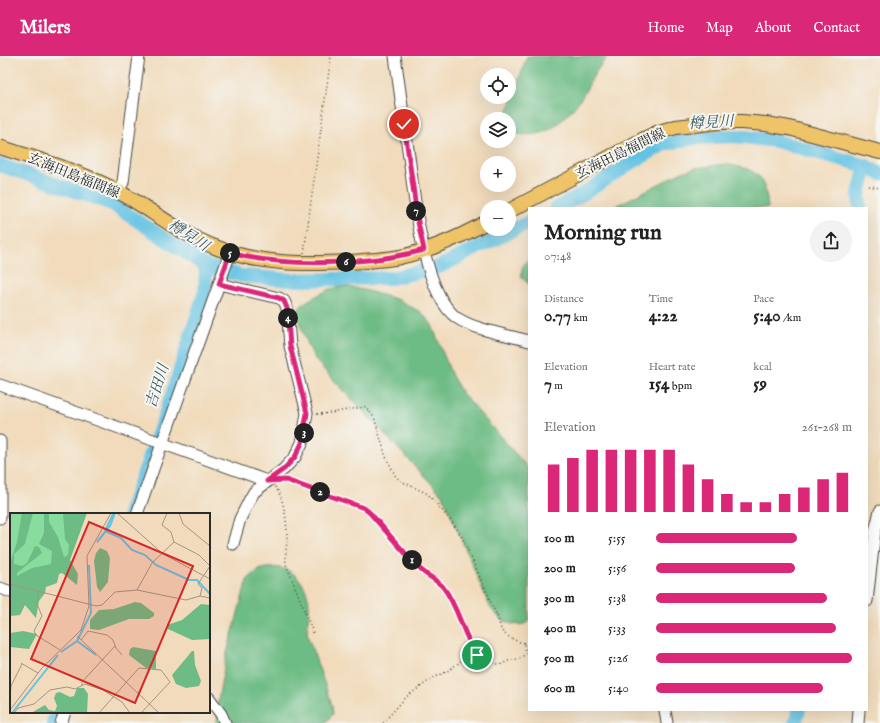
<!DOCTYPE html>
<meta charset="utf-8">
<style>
:root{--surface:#fff;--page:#f2f2f2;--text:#222;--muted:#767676;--accent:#db2777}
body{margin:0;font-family:"IM FELL English","Noto Serif JP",serif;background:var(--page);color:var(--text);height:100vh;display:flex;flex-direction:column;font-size:15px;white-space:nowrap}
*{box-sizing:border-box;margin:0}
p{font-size:13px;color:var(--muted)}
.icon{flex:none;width:22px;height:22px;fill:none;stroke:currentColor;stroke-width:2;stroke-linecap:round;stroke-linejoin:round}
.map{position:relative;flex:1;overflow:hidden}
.panel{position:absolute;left:528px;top:151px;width:340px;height:504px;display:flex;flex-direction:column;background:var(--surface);border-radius:0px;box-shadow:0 4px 16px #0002}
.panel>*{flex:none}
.fabs{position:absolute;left:480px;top:12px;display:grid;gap:8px}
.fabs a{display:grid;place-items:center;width:36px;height:36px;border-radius:50%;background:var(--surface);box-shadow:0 4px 16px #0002;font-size:20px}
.pin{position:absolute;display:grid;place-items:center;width:34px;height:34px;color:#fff;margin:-17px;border:2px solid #fff;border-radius:50%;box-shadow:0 1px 4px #0007}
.km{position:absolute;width:20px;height:20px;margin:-10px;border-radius:50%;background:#222;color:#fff;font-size:11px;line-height:20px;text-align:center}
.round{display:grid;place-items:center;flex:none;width:42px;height:42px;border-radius:21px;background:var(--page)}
.head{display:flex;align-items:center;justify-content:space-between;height:68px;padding:0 16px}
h1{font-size:22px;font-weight:800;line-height:30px}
.stats{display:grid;grid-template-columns:repeat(3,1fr);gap:6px;height:68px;padding:4px 16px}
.stats div{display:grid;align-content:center}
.stats b{font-size:17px;font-weight:800}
.stats small{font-size:11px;font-weight:400}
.stats p{font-size:11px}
.chart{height:112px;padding:8px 16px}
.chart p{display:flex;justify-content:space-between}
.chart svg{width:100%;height:72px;margin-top:4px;stroke:var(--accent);stroke-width:6}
ul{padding:0 16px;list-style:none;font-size:13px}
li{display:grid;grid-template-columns:64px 48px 1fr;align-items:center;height:30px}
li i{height:10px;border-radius:5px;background:var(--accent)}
header{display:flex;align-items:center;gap:24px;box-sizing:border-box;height:56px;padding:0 20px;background:var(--accent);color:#fff}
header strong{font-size:19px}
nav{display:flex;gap:22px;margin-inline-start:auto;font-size:14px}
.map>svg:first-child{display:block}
.forest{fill:#6ebc85;stroke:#4c7458}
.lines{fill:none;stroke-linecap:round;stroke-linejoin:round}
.stream{stroke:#64c2e2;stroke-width:2.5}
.river{stroke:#64c2e2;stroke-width:14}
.minor-casing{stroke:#494541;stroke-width:13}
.major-casing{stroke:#494541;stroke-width:16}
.path{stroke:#494541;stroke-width:1.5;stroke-dasharray:1 3;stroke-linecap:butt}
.minor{stroke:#fff;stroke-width:11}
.major{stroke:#efc469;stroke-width:14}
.route-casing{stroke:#fff;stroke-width:8}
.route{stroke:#db2777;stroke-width:5}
.labels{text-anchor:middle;stroke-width:4;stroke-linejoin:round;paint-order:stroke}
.street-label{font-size:14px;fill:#2b2b2b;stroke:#f6f6f2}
.water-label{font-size:15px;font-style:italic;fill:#3c5862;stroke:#f6f6f2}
.inset-river{fill:none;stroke:#64c2e2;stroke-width:2}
.inset-road{fill:none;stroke:#a29582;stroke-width:1}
.view{fill:#d62828;fill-opacity:0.15;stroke:#d62828;stroke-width:2}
.inset-edge{fill:none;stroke:#2b2b2b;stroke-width:2}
</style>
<header>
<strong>Milers</strong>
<nav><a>Home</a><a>Map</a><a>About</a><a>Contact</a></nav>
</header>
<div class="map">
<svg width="880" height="667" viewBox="0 0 880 667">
<rect width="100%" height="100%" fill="#f6f6f2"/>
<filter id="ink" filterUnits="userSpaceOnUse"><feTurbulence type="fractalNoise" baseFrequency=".025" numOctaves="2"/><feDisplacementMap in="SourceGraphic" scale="8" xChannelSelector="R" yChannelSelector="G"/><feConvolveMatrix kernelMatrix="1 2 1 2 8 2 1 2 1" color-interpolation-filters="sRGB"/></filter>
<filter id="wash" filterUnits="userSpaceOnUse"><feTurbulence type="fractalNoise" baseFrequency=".012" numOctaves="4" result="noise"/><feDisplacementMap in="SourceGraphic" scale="16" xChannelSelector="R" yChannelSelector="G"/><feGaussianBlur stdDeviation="0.9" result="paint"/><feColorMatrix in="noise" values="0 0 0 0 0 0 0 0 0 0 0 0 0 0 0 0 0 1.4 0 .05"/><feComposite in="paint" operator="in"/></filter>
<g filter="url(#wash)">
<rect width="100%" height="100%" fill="#f1dbbc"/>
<g class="forest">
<path d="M527 0H609C598 10 592 23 585 36 577 50 557 73 541 77 531 80 520 78 510 78L509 63 504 62 511 47Z"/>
<path d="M725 108C758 114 765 117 768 152H612L680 117 695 112Z"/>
<path d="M529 203V228L522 222C521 213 522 209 529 203Z"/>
<path d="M345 230 364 234 399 244 422 257 432 269 452 320 462 337 529 413V565C522 572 509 568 501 563 497 560 493 555 490 551L443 440 316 305 309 291 301 271 297 258 299 252 307 245 330 233Z"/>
<path d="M265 512C270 512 276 511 281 512 299 516 310 535 309 553 309 563 306 571 308 581L332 649 333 658 325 667H217L218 643 227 597 247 524 257 515Z"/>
</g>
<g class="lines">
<polyline class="stream" points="866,110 880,111"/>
<g class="river">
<polyline points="0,109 112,148 206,210 242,220 292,224 392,222 439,211 529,166"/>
<polyline points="556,152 578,141 633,106 665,88 694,82 735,80 776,85 866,110 880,118"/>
<polyline points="860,152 859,138 866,110"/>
<polyline points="129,458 169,348 205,235 206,210"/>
<polyline points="53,667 57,656"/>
<polyline points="795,667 799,654"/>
</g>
</g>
</g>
<g filter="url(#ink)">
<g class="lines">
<g class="minor-casing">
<g id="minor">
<path d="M395 0C400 36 405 72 410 108 415 147 424 239 457 262 475 274 508 279 529 285"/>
<polyline points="119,135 123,126 139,0"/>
<polyline points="219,228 279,242 284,245 287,252 290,290 307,357 302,387 295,401 284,413 254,436 250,443 240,463 233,488"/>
<polyline points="0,329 267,425"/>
<polyline points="0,385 0,462"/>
<polyline points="137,458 230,197"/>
<polyline points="0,532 11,536"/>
<polyline points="867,545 875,475 880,455"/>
<polyline points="209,642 221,658 225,667"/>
<polyline points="665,654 667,667"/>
<polyline points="61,667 65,656"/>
<polyline points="858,667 859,654"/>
</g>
</g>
<g class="major-casing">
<g id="major">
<path d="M0 91C38 104 83 116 119 136 151 153 180 178 215 191 258 209 304 208 349 206 366 205 383 204 400 201 431 194 460 181 487 166"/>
<polyline points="509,155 644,83 659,76 676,71 720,66 742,66 766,68 789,72 880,96"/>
</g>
</g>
<g class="path">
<polyline points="869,130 880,132"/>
<polyline points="304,197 331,0"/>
<path d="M317 358C333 358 349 353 365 351L374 361 386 401 396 421 403 426 428 438 452 466 463 483 498 562C499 566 500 572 502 575 508 582 521 588 529 587"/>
<path d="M285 424 365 452 370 457C387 476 403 496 421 514 428 520 437 524 443 531 459 551 462 578 477 599"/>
<path d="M275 431C284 441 287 467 287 480 287 489 285 499 286 508L314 579"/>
<polyline points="383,667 406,641 433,622 446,616 467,601 477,599 500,609 508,605 521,602 526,597 524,588"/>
</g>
<use href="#minor" class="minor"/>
<use href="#major" class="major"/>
</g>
</g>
<g class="lines" filter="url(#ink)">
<g class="route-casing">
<path id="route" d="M404 68 418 166 424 194C395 202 372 204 342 206 304 208 267 207 230 197L219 228 279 242 284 245 287 252 290 290 307 357 302 387 295 401 284 413 267 425 286 424 364 452 370 457C387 476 403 496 421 514 428 520 437 524 443 531 459 551 462 578 477 599"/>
</g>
<use href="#route" class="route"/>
</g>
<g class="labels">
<g class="street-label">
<text transform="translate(620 97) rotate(-26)" y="5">玄海田島福間線</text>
<text transform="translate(74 119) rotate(22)" y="5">玄海田島福間線</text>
</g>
<g class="water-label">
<text transform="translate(711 66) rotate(-3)" y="5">樽見川</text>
<text transform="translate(189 179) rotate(33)" y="5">樽見川</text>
<text transform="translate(157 330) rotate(-72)" y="5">吉田川</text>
</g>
</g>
<g transform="translate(10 457)">
<rect width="200" height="200" fill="#f1dbbc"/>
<path d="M0 0H59V43L41 53 21 58 0 66Z" fill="#88dc9e"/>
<path d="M12 0H23L15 31 4 41V51L12 53 17 50 25 33 29 34 32 40 7 60V63L22 55 41 51 42 38 29 31 34 20V0H39V9L48 24 54 44 58 42 59 32 55 26 53 0H77L60 47 68 61 67 72 52 60 49 61 47 70 36 74 35 80 29 88 26 105 15 92 10 102 0 103 1 47 7 29ZM90 35 97 38 100 45 98 69 90 79 87 74 84 48 86 40ZM125 89 131 90 144 100V103L139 106H119L89 117 80 116V107L89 97 104 96ZM191 91 200 92V126L182 127 158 116 157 112 172 107ZM13 118 27 121 19 136 0 134V120ZM123 134 146 138V156L136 155 119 142 120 136ZM182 138H184L185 152 191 168 189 173 176 175 166 171 162 162ZM67 175H74L78 181 77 200H13H21L35 192 39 197 45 198 47 193 44 185 46 180 50 179 60 184 64 183Z" fill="#6ebc85"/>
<path class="inset-river" d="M95 18 103 1M95 18 111 25 122 37 135 42 146 52 179 67H187L200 81M87 29 100 13 105 0M67 128 86 142M51 139 67 128 81 100 79 52M2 200 48 142"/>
<path class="inset-road" d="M107 0 153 41 200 66M157 0 152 12 161 19 164 29 189 42 200 53M169 0 173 11 200 33M0 71 86 93 92 92 105 79 127 77 176 87 190 83 200 85M127 77 142 50 164 29M28 79 27 91 32 103 24 118 26 122 50 137M190 83 192 75 188 71 200 53M67 123 149 200M71 127 78 118 97 122 103 127 106 135 112 142M11 150 28 160M72 172V169L105 133M0 185 1 173 12 151M0 197 32 155 71 117 79 93 77 43 101 0M4 200 8 195 24 191 40 177 57 174 65 176 75 171 93 177 112 189 120 200M89 200 129 155 151 157 160 169 131 200"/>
<path class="view" d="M79 9 183 53 125 190 21 146Z"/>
<rect width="200" height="200" class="inset-edge"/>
</g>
</svg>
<div class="fabs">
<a><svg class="icon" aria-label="locate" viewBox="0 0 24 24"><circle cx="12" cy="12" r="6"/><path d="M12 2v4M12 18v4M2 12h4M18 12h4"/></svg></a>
<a><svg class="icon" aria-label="layers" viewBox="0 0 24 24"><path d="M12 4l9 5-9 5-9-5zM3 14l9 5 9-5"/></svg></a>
<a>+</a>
<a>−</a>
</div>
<div class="pin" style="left:477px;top:599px;background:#1e9e55"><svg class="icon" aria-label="arrive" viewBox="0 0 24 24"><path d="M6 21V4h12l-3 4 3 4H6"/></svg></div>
<div class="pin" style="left:404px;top:68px;background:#d93025"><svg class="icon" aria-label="check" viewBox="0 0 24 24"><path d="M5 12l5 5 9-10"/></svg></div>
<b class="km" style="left:412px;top:504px">1</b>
<b class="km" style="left:320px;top:436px">2</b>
<b class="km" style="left:304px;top:377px">3</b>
<b class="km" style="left:288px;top:262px">4</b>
<b class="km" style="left:230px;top:197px">5</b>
<b class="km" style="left:346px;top:206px">6</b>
<b class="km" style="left:416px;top:155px">7</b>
<section class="panel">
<div class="head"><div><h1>Morning run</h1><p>07:48</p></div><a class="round"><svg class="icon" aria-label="share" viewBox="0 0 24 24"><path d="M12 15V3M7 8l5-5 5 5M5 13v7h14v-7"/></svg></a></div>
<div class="stats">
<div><p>Distance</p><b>0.77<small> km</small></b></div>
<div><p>Time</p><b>4:22</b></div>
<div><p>Pace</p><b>5:40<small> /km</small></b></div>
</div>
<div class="stats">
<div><p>Elevation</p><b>7<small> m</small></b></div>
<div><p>Heart rate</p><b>154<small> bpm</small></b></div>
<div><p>kcal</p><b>59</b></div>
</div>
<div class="chart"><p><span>Elevation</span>261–268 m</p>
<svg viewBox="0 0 160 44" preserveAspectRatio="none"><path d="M5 44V15M15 44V11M25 44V6M35 44V6M45 44V6M55 44V6M65 44V6M75 44V15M85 44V24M95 44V33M105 44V38M115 44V38M125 44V33M135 44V29M145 44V24M155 44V20"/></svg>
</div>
<ul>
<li><b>100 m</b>5:55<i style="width:72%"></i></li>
<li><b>200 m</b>5:56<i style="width:71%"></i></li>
<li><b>300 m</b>5:38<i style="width:87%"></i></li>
<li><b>400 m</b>5:33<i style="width:92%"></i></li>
<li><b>500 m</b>5:26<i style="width:100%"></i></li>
<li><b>600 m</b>5:40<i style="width:85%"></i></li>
</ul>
</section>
</div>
